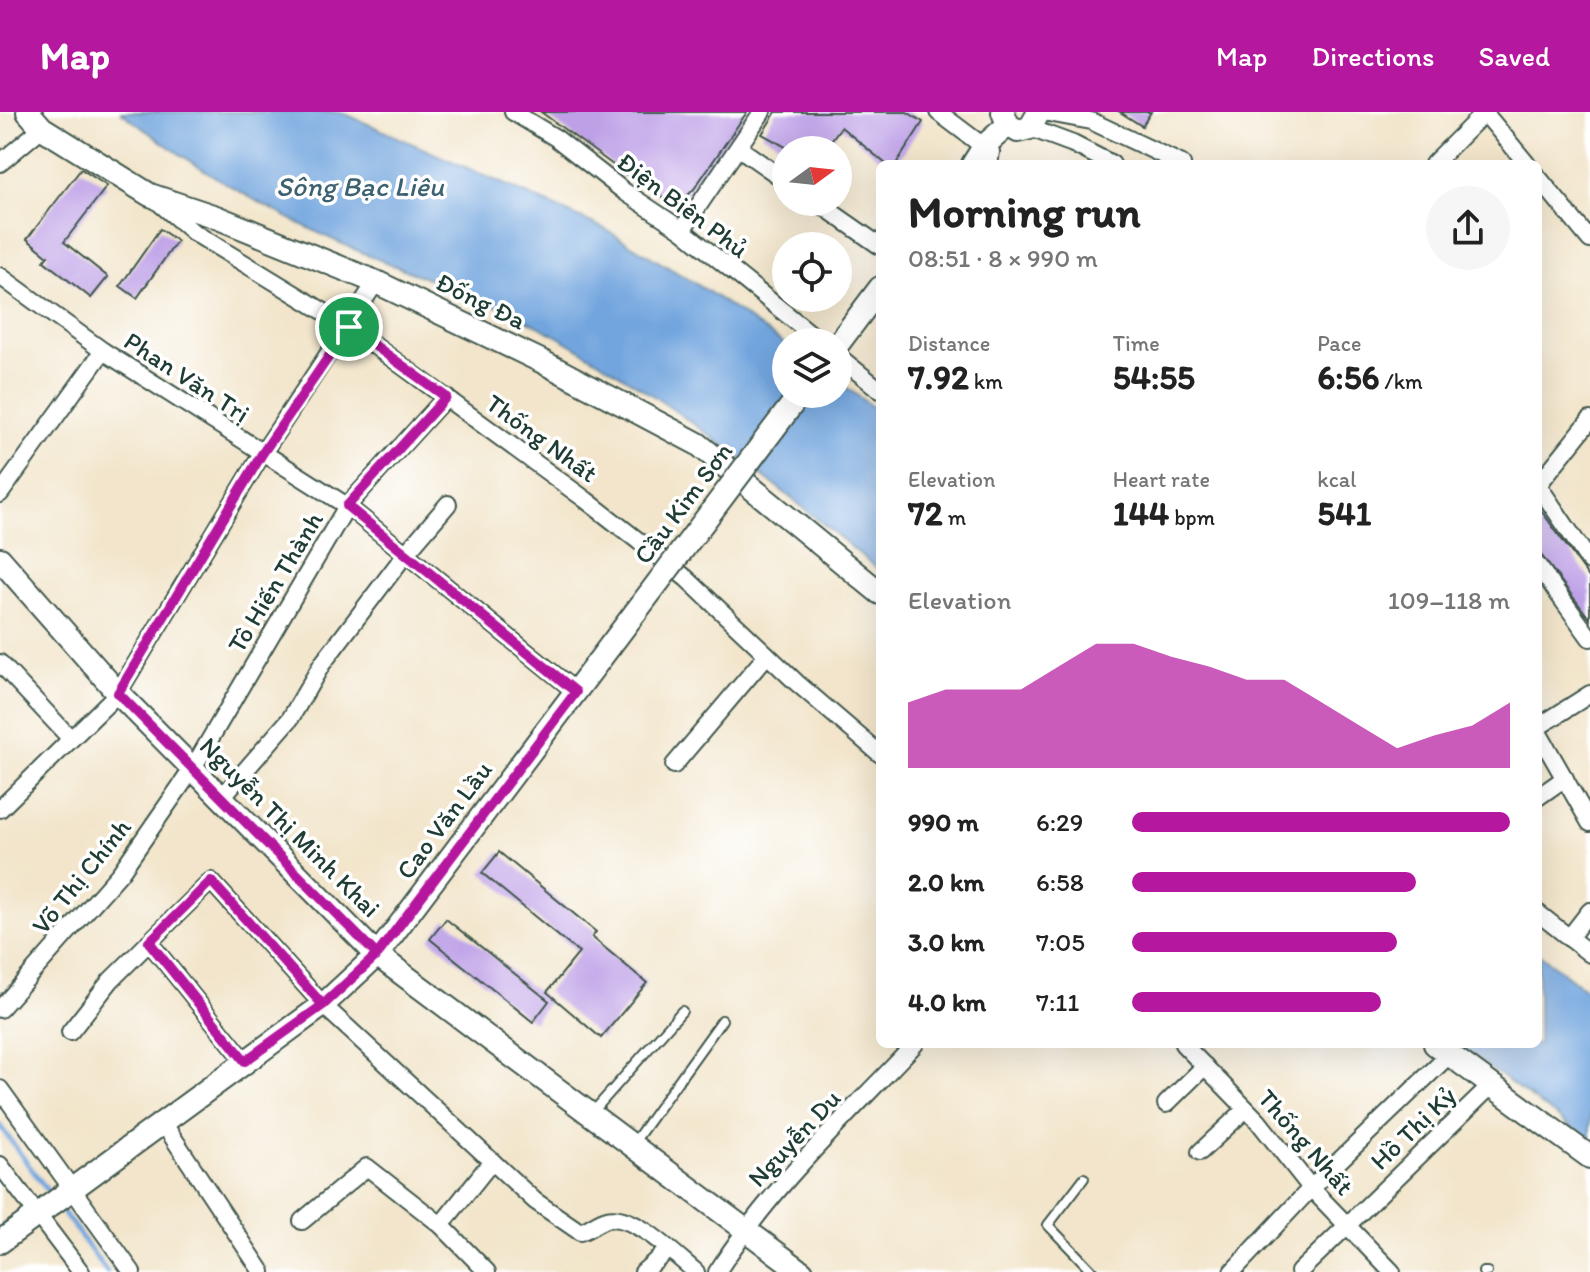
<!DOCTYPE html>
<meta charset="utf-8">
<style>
:root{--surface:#fff;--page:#f6f6f6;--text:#222;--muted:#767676;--accent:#b5179e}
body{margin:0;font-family:Itim,sans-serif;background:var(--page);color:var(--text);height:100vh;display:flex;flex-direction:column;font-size:30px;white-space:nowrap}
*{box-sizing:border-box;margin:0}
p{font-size:26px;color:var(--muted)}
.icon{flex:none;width:44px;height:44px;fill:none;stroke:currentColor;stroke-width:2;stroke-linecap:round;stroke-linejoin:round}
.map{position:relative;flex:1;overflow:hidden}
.side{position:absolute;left:876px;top:48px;width:666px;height:888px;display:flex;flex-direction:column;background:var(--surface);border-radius:12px;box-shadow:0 8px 32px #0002}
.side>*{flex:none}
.needle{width:52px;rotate:75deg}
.fabs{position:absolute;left:772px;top:24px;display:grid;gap:16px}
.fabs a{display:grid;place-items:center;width:80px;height:80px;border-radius:50%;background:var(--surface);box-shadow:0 8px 32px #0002;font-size:40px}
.pin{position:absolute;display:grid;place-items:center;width:68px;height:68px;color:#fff;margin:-34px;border:4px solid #fff;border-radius:50%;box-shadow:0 2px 8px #0007}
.round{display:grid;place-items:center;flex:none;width:84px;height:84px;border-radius:42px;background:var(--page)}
.summary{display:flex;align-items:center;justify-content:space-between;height:136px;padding:0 32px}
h1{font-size:44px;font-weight:700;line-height:60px}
.metrics{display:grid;grid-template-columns:repeat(3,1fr);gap:12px;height:136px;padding:8px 32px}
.metrics div{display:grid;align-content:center}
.metrics b{font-size:34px;font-weight:700}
.metrics small{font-size:22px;font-weight:400}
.metrics p{font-size:22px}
.chart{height:224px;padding:16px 32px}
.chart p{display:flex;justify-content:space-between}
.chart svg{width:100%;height:144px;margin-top:8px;fill:var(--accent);opacity:.7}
ul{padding:0 32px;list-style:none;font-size:26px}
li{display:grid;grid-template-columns:128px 96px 1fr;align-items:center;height:60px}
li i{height:20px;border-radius:10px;background:var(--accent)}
header{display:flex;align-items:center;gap:48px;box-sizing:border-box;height:112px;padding:0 40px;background:var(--accent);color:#fff}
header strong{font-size:38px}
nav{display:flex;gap:44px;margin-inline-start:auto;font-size:28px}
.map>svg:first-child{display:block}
.water{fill:#72a5de;stroke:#487189;stroke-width:2}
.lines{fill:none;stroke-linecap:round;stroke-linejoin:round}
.stream{stroke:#72a5de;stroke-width:5}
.building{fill:#bea0e7}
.lane-casing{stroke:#3f564b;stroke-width:12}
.street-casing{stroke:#3f564b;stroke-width:20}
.secondary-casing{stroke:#3f564b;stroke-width:26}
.lane{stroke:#fff;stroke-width:8}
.street{stroke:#fff;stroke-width:16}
.secondary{stroke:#fff;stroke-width:22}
.secondary-bridge-casing{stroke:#3f564b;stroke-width:26;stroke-linecap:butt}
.secondary-bridge{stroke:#fff;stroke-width:22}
.route-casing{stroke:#fff;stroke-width:16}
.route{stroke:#b5179e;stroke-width:10}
.labels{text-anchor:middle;stroke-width:7;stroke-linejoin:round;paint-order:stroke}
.street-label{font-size:26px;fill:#1f3d34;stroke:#fff}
.water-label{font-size:28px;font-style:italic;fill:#3c6170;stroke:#fff}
</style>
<header>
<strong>Map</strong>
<nav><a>Map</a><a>Directions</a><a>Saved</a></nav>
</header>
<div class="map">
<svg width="1590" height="1160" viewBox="0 0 1590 1160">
<rect width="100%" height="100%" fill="#fff"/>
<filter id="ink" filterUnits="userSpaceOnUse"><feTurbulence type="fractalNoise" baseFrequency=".0125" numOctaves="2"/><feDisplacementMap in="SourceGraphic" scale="16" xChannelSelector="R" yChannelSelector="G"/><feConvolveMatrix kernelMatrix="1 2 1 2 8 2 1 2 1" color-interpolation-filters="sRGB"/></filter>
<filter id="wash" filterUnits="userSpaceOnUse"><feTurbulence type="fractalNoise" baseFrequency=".006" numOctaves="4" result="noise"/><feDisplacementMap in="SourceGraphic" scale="32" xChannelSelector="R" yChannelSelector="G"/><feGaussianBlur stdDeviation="1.8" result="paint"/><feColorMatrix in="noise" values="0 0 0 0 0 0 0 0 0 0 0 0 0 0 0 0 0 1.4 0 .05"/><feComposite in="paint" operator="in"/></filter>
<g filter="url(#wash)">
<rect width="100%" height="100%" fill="#f2e5cb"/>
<g class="water">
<path d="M121 0H341L603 116 706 178 786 233V282H838V269L880 301V459C776 372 670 287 551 221 489 186 421 166 356 138 274 103 192 54 121 0Z"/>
<polygon points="1538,841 1590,881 1590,1029 1457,932 1538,932"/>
</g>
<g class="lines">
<g class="stream">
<polyline points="0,1014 52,1085"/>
<polyline points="60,1096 107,1160"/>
</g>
</g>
<g id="blocks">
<g class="building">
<polygon points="541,0 747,0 694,77 682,89 664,86 632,67"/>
<polygon points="776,0 907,0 923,10 896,52 886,52 841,15 824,38 791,38 762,22"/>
<polygon points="1120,0 1151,0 1142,14"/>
<polygon points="81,57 107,74 64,130 108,165 91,186 44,149 48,144 27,127"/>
<polygon points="160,117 177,129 137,186 120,174"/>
<polygon points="1538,394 1590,467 1590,507 1538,439"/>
<polygon points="499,740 596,820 592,825 647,871 601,926 547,880 579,841 482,761"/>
<polygon points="446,807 549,889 533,910 430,827"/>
</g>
</g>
</g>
<g filter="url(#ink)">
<use href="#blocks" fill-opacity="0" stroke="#3f564b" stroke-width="2"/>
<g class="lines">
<g class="lane-casing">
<g id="lane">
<polyline points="591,1002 682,899"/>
<polyline points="632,1033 722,908"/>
<polyline points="1084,1066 1048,1113 1093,1160"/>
<polyline points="1483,1160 1487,1160"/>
</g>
</g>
<g class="street-casing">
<g id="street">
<polyline points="513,0 556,26 625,80 682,118 821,230"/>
<polyline points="938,0 991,40 989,52"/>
<polyline points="1043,0 1091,9 1182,52"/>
<polyline points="1484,0 1527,52"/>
<polyline points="1030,16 1073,32 1112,52"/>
<polyline points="739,36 786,69"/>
<polyline points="0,51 42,16"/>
<polyline points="1433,52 1485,0"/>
<polyline points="1538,65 1590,128"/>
<polyline points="157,89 193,120 349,215 586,388 686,466 797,571 880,642"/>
<polyline points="817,90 880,134"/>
<polyline points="682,118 762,0"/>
<polyline points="0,164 103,239 347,394 576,580"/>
<polyline points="838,244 880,278"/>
<polyline points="1538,373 1590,450"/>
<polyline points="1538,373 1590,308"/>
<polyline points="0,382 103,239"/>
<polyline points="1538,454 1590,526"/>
<polyline points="0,551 70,626"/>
<polyline points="1538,615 1590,582"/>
<polyline points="1538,620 1590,711"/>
<polyline points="674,653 767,543"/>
<polyline points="222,685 290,607 322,552 407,440 448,392"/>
<polyline points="1538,685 1565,666"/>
<polyline points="0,697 118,581 262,342 376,170"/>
<polyline points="1538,801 1590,842"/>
<polyline points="1569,826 1590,799"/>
<polyline points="149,830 245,949"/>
<polyline points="0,897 120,761 193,656 347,394 446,285"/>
<path d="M70 920 111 868 211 769 323 893 535 1089 580 1120C590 1117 598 1109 607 1107 633 1100 677 1145 696 1160"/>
<polyline points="1183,932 1258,1009 1311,1076 1392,1160"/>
<polyline points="0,977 132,1160"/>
<polyline points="1166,992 1205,954"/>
<polyline points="162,1009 262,1160"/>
<polyline points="1200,1040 1246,997"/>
<polyline points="0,1053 81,1160"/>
<polyline points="302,1109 367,1055 441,1113 487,1160"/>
<polyline points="441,1113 492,1049"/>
<polyline points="643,1160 668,1138"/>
<path d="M717 1160C771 1075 846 1005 915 932"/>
<polyline points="1232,1160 1311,1076 1449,943"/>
<polyline points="1299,1160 1491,974"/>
</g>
</g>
<g class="secondary-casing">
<g id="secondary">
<polyline points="28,0 42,16 150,83 216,105 376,170 541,249 698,332 880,481"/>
<polyline points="1003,0 1008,13 1018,19 1030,16 1039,0"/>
<polyline points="973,52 985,33 1008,13"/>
<polyline points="838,232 880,176"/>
<polyline points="0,447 118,581 377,843 802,1160"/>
<polyline points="1435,932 1590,1045"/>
<polyline points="0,1130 323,893 377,843 610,534"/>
</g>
</g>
<use href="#lane" class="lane"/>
<use href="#street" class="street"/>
<use href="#secondary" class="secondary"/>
<g class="secondary-bridge-casing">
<polyline id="secondary-bridge" points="610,534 800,282"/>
</g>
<use href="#secondary-bridge" class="secondary-bridge"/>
</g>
</g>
<g class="lines" filter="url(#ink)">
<g class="route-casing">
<polyline id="route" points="349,215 262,342 118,581 377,843 323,893 211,769 149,830 245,949 323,893 377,843 576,580 347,394 446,285 349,215"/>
</g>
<use href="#route" class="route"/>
</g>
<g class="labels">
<g class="street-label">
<text transform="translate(683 93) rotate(37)" y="9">Điện Biên Phủ</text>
<text transform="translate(481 189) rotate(26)" y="9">Đống Đa</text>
<text transform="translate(187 265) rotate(33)" y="9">Phan Văn Trị</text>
<text transform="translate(542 326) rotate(36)" y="9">Thống Nhất</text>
<text transform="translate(683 391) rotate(-53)" y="9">Cầu Kim Sơn</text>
<text transform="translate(275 470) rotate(-59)" y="9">Tô Hiến Thành</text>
<text transform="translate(444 708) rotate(-53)" y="9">Cao Văn Lầu</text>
<text transform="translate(290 715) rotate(45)" y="9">Nguyễn Thị Minh Khai</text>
<text transform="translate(81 764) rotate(-51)" y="9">Võ Thị Chính</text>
<text transform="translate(1413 1016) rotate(-44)" y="9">Hồ Thị Kỷ</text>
<text transform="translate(794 1026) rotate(-47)" y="9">Nguyễn Du</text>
<text transform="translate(1306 1030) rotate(49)" y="9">Thống Nhất</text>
</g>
<g class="water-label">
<text x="360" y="84">Sông Bạc Liêu</text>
</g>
</g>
</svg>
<div class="fabs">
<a><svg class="needle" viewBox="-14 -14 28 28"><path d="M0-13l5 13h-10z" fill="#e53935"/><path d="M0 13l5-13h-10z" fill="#767676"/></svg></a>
<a><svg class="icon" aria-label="locate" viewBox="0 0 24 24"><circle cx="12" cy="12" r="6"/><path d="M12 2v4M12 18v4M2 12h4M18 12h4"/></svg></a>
<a><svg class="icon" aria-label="layers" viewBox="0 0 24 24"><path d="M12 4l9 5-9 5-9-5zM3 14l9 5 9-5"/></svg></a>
</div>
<div class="pin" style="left:349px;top:215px;background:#1e9e55"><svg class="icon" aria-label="arrive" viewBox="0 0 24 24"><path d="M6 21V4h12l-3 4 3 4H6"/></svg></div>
<section class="side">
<div class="summary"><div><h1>Morning run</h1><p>08:51 · 8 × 990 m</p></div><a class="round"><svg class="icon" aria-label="share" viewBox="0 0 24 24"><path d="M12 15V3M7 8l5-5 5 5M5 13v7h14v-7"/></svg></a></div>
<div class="metrics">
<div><p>Distance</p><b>7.92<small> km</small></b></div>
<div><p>Time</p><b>54:55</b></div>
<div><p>Pace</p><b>6:56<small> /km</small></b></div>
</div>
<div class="metrics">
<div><p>Elevation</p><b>72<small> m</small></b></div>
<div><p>Heart rate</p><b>144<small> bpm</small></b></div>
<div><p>kcal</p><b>541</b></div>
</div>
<div class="chart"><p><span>Elevation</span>109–118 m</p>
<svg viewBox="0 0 160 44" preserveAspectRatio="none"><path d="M0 44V24L10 20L20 20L30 20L40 13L50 6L60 6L70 10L80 13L90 17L100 17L110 24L120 31L130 38L140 34L150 31L160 24V44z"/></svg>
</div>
<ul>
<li><b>990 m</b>6:29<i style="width:100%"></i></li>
<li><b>2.0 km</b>6:58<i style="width:75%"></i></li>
<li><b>3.0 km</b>7:05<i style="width:70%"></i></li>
<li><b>4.0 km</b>7:11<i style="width:66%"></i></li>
</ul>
</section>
</div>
